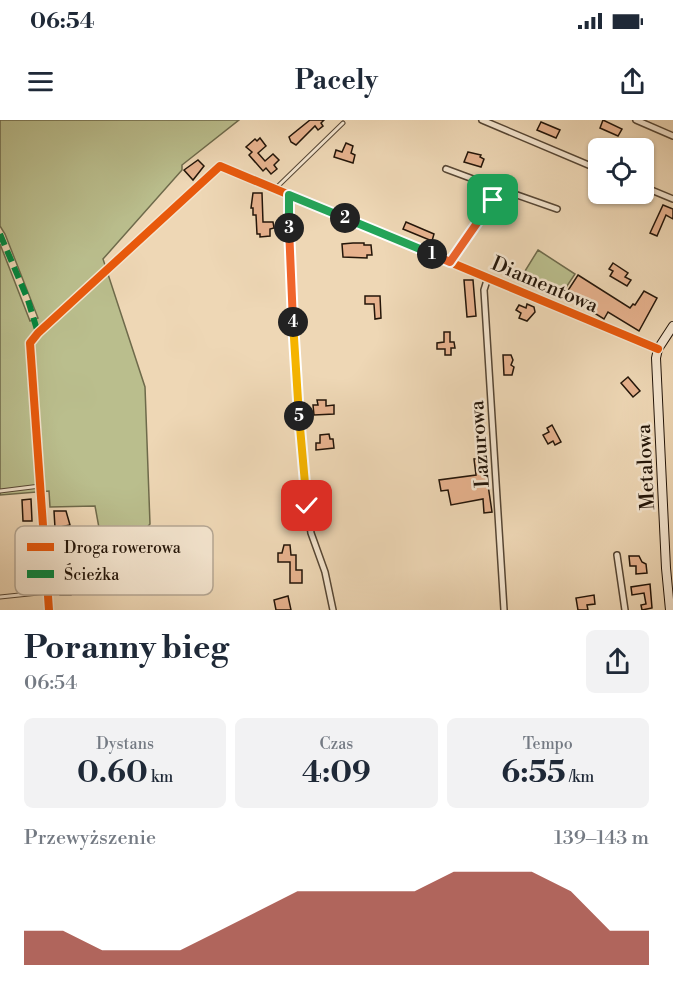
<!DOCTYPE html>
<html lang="pl">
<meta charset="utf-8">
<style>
:root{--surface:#fff;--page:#f2f2f3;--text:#1f2937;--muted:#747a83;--accent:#8f2418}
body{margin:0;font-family:"Libre Bodoni",serif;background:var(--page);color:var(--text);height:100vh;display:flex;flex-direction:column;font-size:22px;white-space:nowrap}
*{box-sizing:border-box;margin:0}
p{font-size:20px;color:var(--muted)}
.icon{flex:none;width:33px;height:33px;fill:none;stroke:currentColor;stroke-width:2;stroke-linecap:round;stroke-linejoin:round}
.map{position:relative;height:490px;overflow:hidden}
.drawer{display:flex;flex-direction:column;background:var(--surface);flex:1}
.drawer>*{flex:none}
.controls{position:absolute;left:588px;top:18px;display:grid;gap:12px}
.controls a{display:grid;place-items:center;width:66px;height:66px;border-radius:9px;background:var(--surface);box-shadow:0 2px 4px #0004;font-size:30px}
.pin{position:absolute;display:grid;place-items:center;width:51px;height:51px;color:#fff;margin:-26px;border-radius:12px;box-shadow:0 3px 9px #0006}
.km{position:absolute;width:30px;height:30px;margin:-15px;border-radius:50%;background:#222;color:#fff;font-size:16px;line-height:30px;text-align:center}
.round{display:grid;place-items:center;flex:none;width:63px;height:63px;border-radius:9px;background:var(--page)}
.headline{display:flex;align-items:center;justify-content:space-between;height:102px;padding:0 24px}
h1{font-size:33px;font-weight:800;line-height:45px}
.stats{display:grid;grid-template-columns:repeat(3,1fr);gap:9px;height:102px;padding:6px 24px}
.stats div{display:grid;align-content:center;border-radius:9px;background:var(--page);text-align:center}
.stats b{font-size:30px;font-weight:800}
.stats small{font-size:16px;font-weight:400}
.stats p{font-size:16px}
.chart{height:168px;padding:12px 24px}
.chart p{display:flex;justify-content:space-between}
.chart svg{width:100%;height:108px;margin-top:6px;fill:var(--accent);opacity:.7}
.status{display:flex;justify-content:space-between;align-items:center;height:42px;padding:0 30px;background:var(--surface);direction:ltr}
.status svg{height:16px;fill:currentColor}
header{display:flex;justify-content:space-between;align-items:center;height:78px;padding:0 24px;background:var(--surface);font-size:27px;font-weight:800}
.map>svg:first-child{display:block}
.green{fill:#babe8d;stroke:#6e6a4b;stroke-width:1.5}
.building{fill:#e7b28e;stroke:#231509;stroke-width:1.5}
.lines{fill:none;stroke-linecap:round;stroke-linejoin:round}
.lane-casing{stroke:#564634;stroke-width:5}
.street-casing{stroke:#564634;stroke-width:8}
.secondary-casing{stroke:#231509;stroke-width:10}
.lane{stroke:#f4e5cf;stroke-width:3}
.street{stroke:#f4e5cf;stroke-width:5}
.secondary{stroke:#f4e5cf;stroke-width:8}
.quiet{stroke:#00873e;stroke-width:6;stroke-dasharray:12 6;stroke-linecap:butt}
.cycleway-casing{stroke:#f4e5cf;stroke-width:11}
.cycleway{stroke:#e8590c;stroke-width:8}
.split-1-casing{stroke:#fff;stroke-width:12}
.split-2-casing{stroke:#fff;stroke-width:12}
.split-3-casing{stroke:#fff;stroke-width:12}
.split-4-casing{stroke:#fff;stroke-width:12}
.split-5-casing{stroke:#fff;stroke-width:12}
.split-6-casing{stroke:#fff;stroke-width:12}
.split-1{stroke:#f0652b;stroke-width:8}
.split-2{stroke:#22a559;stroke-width:8}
.split-3{stroke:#22a559;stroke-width:8}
.split-4{stroke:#f0652b;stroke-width:8}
.split-5{stroke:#f5b400;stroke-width:8}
.split-6{stroke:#f5b400;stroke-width:8}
.labels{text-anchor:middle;stroke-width:5;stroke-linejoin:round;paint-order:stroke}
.street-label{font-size:20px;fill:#231509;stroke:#f4e5cf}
.key{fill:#f4e5cf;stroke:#b5a794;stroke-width:1.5}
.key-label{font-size:16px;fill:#231509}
</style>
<div class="status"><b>06:54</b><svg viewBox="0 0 49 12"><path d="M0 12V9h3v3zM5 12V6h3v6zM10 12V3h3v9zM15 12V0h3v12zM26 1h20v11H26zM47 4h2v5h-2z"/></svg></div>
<header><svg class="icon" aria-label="menu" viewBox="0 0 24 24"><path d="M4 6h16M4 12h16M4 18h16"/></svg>Pacely<svg class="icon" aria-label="share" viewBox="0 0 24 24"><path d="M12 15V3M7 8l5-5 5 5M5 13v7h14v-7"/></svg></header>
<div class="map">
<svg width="673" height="490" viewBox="0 0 673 490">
<rect width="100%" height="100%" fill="#eed7b5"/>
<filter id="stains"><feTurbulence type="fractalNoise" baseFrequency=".00333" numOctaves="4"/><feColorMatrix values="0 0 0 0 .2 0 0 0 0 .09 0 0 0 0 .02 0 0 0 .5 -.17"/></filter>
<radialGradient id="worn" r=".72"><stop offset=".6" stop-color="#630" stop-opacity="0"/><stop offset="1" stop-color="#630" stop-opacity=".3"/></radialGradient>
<g class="green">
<polygon points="0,0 239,0 182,45 182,50 103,139 145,267 150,404 128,430 104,435 95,386 50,387 49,371 0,375 0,124 30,201 38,198 5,114 0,106"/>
<polygon points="538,130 575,154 561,175 525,151"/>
</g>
<g class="building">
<polygon points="310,0 324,0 321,3 323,6 318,10 315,6 296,25 291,22 289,17"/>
<polygon points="603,0 622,9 618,16 600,8"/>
<polygon points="541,2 560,10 556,18 537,10"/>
<polygon points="260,18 266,26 258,33 265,41 273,34 279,40 274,45 277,49 271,54 266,48 263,51 249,35 252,32 246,27 255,19 257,21"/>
<polygon points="346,23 353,26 351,33 355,35 353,43 334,37 336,30 342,32"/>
<polygon points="468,32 481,35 480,37 484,39 481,47 464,42"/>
<polygon points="198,40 204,46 193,60 184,50"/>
<polygon points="253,73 262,73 263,102 273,102 274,108 270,109 270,116 260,117 260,114 257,114 256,95 253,95 253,88 251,88"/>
<polygon points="663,85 673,89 673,99 666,95 657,116 650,113"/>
<polygon points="406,102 434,114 432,121 403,109"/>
<polygon points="353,123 364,123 364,125 371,125 372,135 367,135 367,138 343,137 342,124"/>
<polygon points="613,143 628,153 625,157 631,160 627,166 610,156 613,151 609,149"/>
<polygon points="578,155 630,188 633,184 635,185 644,171 657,178 639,211 608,192 604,199 565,175"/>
<polygon points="464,160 473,160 476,196 467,197"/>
<polygon points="365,176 380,176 381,198 375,199 374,184 365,184"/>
<polygon points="527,184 534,187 535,192 527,201 519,198 521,193 516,190 519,185 526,188"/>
<polygon points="444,212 450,212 450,222 454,222 455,228 451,228 451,235 445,235 445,229 437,229 437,223 444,222"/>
<polygon points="503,235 511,235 513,240 511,245 514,247 512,255 504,255"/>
<polygon points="628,257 640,271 633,277 621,263"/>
<polygon points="317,280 326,280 326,286 334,285 334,294 314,295 313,285 318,285"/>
<polygon points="552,305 561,322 555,325 553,321 548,324 543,315 549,312 547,308"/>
<polygon points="329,314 330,319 333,319 334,328 316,330 316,323 320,323 320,315"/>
<polygon points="484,338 492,392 484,393 483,379 451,385 448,370 441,371 439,360 476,355 474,339"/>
<polygon points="31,379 32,401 23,401 22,380"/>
<polygon points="54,391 66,391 70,405 55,408"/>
<polygon points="284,425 290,425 291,435 296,435 296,450 302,450 302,463 290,463 290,442 278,442 278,433 282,433"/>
<polygon points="629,436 639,436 642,442 646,444 647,453 636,454 636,446 630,446"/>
<polygon points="73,440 74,444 76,444 77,451 72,451 73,470 71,470 71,475 60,475 58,448 63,447 62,441"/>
<polygon points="650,464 652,488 642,490 641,485 646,484 644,473 632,475 631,467"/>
<polygon points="594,475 595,484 587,485 588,490 578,490 576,478"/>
<polygon points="288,476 291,490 276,490 274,480"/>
</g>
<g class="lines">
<g class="lane-casing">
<g id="lane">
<polyline points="275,69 343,3"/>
<polyline points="0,371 40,366"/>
<polyline points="0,477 48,472"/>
</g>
</g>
<g class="street-casing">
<g id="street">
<polyline points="482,0 598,49"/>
<polyline points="636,0 673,16"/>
<polyline points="446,49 500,69"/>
<polyline points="644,67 673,79"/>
<polyline points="289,75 291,170 302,343 311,413 325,452 333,490"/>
<polyline points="450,142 500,69 557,89"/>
<polyline points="488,157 484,170 504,490"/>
<polyline points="617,435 625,490"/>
<polyline points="49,490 30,223 38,213 220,46 658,229"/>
</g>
</g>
<g class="secondary-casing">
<polyline id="secondary" points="670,490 666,448 656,238 658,229 673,206"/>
</g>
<use href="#lane" class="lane"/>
<use href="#street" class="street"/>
<use href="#secondary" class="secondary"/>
<polyline class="quiet" points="0,114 28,180 38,213"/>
<g class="cycleway-casing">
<polyline id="cycleway" points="49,490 30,223 38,213 220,46 658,229"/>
</g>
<use href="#cycleway" class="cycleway"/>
</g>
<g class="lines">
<g class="split-1-casing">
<polyline id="split-1" points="432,134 450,142 493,80"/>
</g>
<g class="split-2-casing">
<polyline id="split-2" points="345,98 432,134"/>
</g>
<g class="split-3-casing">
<polyline id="split-3" points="289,108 289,75 345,98"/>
</g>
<g class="split-4-casing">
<polyline id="split-4" points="289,108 293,202"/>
</g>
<g class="split-5-casing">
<polyline id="split-5" points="293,202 299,296"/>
</g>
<g class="split-6-casing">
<polyline id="split-6" points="299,296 307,386"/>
</g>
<use href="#split-1" class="split-1"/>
<use href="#split-2" class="split-2"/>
<use href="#split-3" class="split-3"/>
<use href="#split-4" class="split-4"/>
<use href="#split-5" class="split-5"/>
<use href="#split-6" class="split-6"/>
</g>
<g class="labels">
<g class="street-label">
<text transform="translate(545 164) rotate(23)" y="7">Diamentowa</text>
<text transform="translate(479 324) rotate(-94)" y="7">Lazurowa</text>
<text transform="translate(645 347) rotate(-93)" y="7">Metalowa</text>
</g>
</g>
<rect x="15" y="406" width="198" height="69" rx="9" class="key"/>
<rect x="27" y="423" width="27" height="8" fill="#e8590c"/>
<rect x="27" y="450" width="27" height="8" fill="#00873e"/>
<g class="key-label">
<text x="64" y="433">Droga rowerowa</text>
<text x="64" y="460">Ścieżka</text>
</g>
<rect width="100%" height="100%" filter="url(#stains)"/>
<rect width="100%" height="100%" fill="url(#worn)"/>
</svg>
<div class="controls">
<a><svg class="icon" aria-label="locate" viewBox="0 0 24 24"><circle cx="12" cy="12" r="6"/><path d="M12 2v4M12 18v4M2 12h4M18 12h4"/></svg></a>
</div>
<div class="pin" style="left:493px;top:80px;background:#1e9e55"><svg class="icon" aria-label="arrive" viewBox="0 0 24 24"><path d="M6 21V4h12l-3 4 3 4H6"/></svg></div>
<div class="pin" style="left:307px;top:386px;background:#d93025"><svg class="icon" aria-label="check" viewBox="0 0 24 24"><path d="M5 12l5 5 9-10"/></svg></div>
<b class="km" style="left:432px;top:134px">1</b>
<b class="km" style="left:345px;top:98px">2</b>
<b class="km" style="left:289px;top:108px">3</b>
<b class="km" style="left:293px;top:202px">4</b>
<b class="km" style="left:299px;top:296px">5</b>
</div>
<section class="drawer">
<div class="headline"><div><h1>Poranny bieg</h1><p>06:54</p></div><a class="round"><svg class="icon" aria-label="share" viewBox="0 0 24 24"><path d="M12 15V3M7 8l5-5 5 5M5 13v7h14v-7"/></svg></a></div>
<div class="stats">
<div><p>Dystans</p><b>0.60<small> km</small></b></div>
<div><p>Czas</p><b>4:09</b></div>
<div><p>Tempo</p><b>6:55<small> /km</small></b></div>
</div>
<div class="chart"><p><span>Przewyższenie</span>139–143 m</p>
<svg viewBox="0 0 160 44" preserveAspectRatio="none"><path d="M0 44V30L10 30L20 38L30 38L40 38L50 30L60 22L70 14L80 14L90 14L100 14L110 6L120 6L130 6L140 14L150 30L160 30V44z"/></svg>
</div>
</section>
